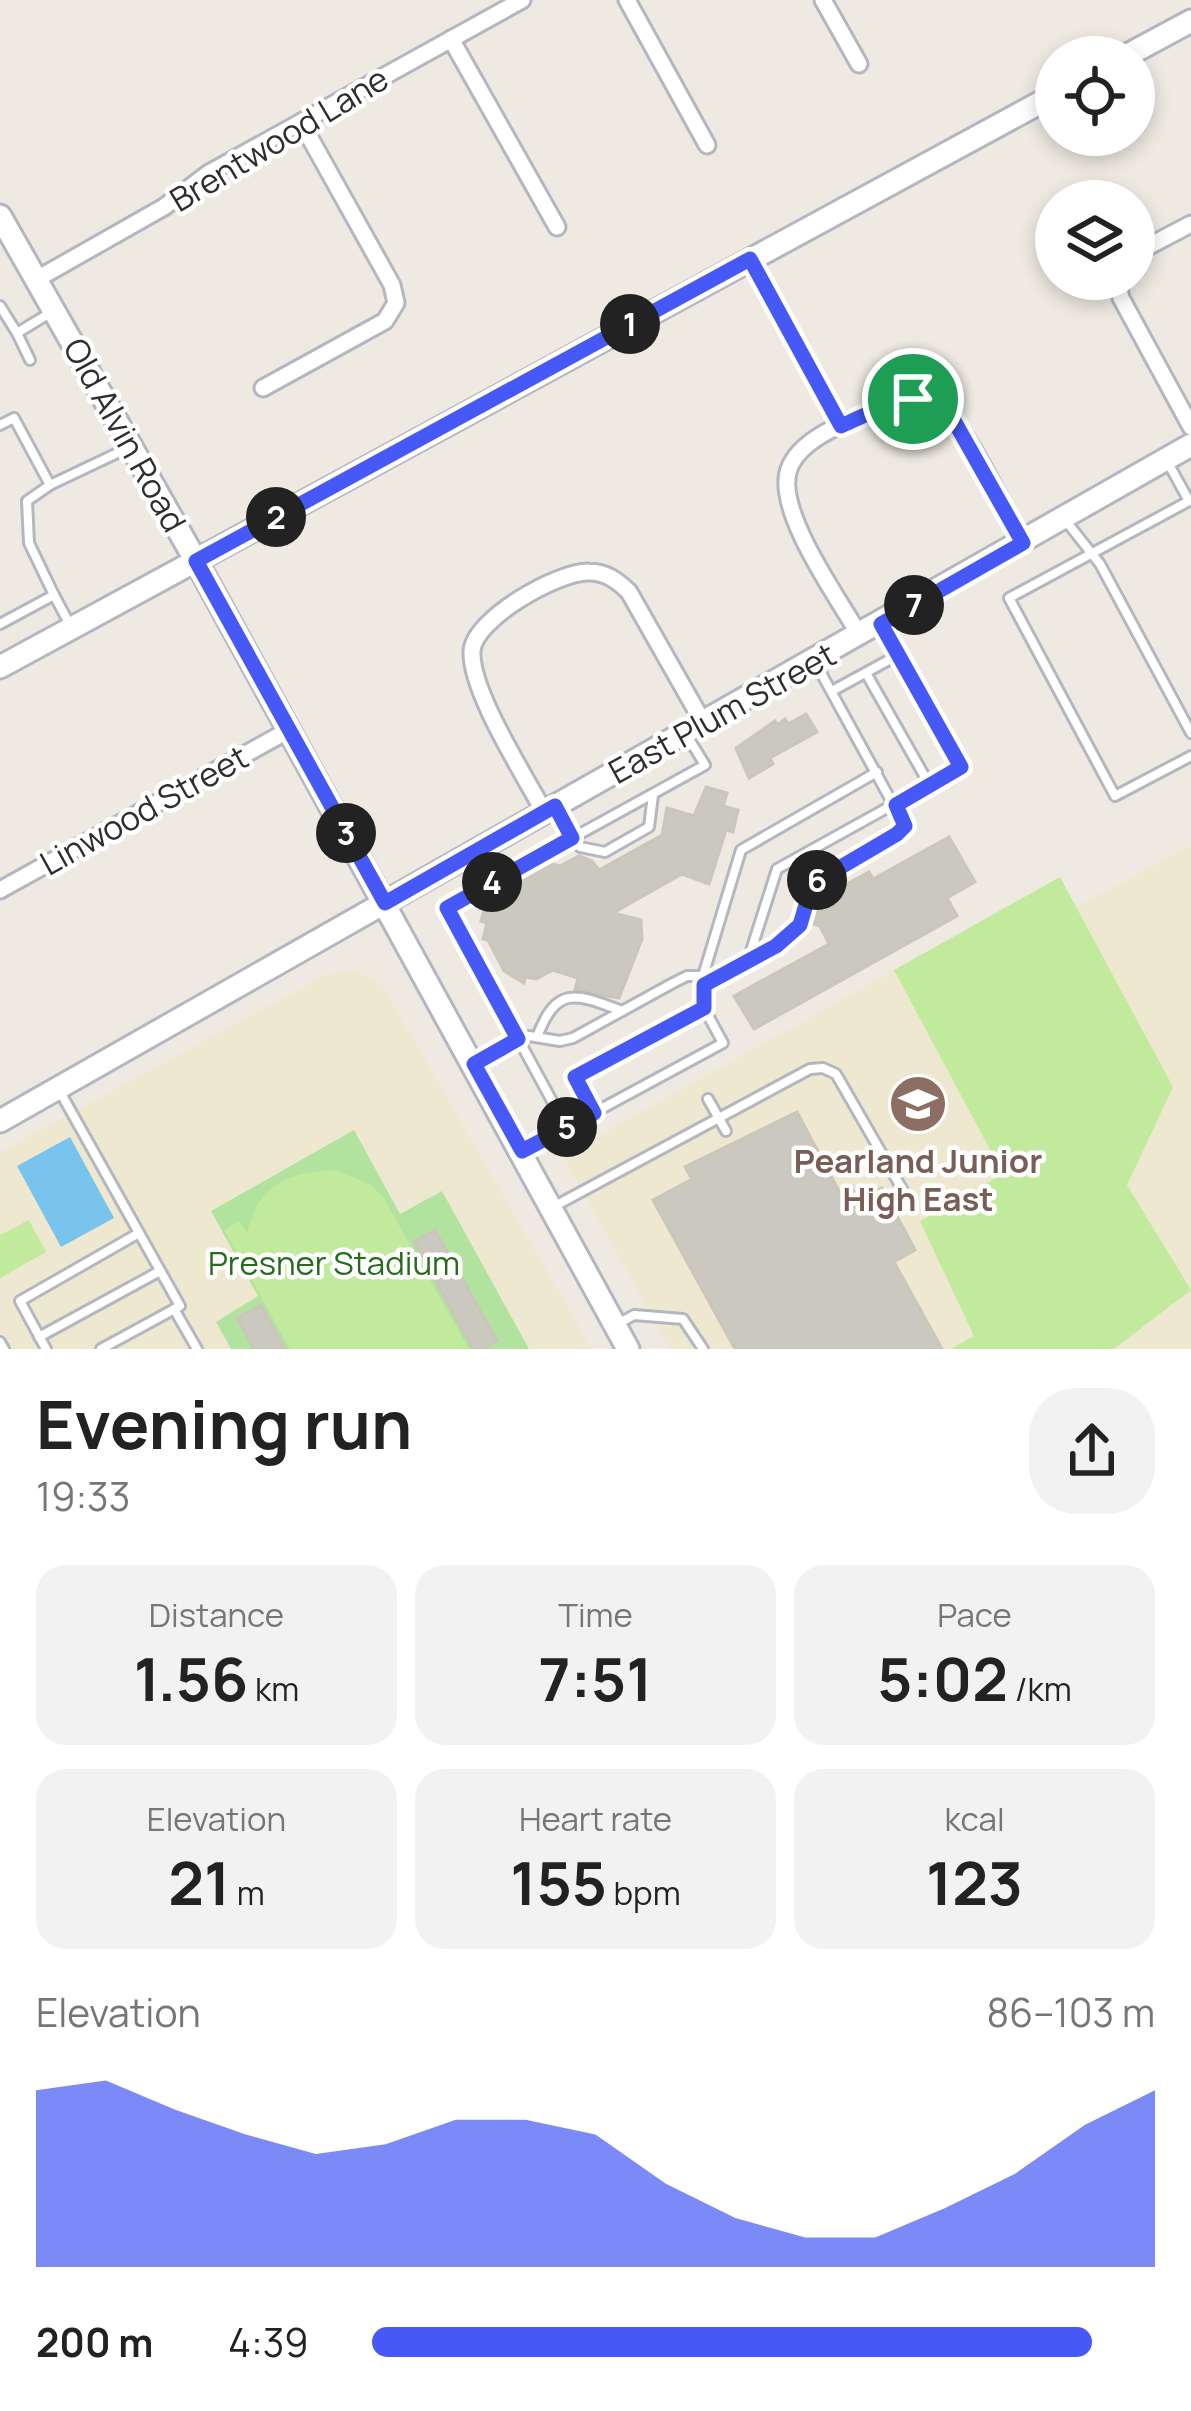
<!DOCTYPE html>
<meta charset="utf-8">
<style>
:root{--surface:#fff;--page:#f2f2f2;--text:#222;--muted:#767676;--accent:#4659f6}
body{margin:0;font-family:Manrope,sans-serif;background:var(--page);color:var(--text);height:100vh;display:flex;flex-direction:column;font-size:45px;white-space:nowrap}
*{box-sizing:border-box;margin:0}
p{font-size:39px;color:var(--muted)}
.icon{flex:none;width:66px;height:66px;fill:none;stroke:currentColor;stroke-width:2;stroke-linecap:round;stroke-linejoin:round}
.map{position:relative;height:1349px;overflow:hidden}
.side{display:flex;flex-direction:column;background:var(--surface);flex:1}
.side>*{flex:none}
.tools{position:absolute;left:1035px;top:36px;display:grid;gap:24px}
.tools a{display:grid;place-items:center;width:120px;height:120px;border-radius:50%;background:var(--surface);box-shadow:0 6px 18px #0003;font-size:60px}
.pin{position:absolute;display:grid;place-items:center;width:102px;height:102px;color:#fff;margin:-51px;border:6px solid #fff;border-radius:50%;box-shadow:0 3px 12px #0007}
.km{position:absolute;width:60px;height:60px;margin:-30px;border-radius:50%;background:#222;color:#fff;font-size:33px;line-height:60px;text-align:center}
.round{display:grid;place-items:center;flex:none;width:126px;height:126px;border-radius:48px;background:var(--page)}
.summary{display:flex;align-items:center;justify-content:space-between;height:204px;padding:0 36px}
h1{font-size:66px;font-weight:700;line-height:90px}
.figures{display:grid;grid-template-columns:repeat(3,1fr);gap:18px;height:204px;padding:12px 36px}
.figures div{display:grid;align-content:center;border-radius:30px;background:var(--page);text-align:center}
.figures b{font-size:60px;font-weight:700}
.figures small{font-size:33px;font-weight:400}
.figures p{font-size:33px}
.chart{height:336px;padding:24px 36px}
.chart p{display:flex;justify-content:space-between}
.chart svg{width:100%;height:216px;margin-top:12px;fill:var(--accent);opacity:.7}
ul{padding:0 36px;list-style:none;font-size:39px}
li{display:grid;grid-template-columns:192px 144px 1fr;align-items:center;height:90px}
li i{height:30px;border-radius:15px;background:var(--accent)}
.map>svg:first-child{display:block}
.education{fill:#efe8d1}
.green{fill:#b1e39f}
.pitch{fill:#c2ea9c}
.water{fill:#78c4ed}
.building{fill:#cac8bf;stroke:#cac6ba;stroke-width:3}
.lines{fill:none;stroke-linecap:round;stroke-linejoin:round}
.lane-casing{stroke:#b4b6c0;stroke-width:14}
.street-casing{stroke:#b4b6c0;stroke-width:21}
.secondary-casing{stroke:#b4b6c0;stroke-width:27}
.lane{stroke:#fff;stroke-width:8}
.street{stroke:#fff;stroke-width:15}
.secondary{stroke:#fff;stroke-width:21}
.route-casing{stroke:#fff;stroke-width:24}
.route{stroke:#4659f6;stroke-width:15}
.labels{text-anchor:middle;stroke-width:9;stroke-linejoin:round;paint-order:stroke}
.street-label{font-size:33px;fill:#2e2e2e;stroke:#fff}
.education-label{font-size:33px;font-weight:bold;fill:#785e54;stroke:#fff}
.park-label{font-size:33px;fill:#276b1d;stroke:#fff}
</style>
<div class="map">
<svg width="1191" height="1349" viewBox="0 0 1191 1349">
<rect width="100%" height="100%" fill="#eeeae1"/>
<g class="education">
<polygon points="1191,845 1191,1349 670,1349 563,1156 1060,877 1076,907"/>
<polygon points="354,971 381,983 592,1349 0,1349 0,1152 329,973"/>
</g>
<polygon class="green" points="354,1130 400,1214 442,1191 529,1349 231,1349 216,1322 258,1296 211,1211"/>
<g class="pitch">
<polygon points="1060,877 1173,1087 1127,1185 1191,1290 1114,1349 951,1349 974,1336 920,1221 1003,1174 894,970"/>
<path d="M336 1170 371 1185 383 1197 469 1349H290L224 1230 239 1221 247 1233C259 1183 290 1172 336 1170Z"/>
<polygon points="29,1220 46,1252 0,1278 0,1235"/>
</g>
<polygon class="water" points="70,1137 114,1218 61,1247 17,1166"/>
<g class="building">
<polygon points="806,714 817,732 770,758 773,764 749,778 736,748 775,721 777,725 785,719 788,724"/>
<polygon points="706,787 727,793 723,806 738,810 733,832 726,830 709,884 682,874 613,913 641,920 642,939 619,998 575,990 578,978 553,970 536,979 525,977 524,983 504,971 488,940 483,939 487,923 481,921 489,895 494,896 495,890 538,866 548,863 560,866 579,856 592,861 599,870 662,835 667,808 694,816"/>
<polygon points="949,837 975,882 947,898 957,916 754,1029 734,996 829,944 820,926 810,923 814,909 823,912 838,904 832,892 869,872 873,879"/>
<polygon points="797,1112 840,1193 852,1187 859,1200 882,1188 915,1250 894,1262 942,1349 735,1349 653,1200 692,1179 685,1167"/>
<polygon points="435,1230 497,1341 482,1349 473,1349 414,1242"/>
<polygon points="261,1305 285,1349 254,1349 237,1318"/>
</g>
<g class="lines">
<g class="lane-casing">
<g id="lane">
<polyline points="0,306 17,333 50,313"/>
<polyline points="17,333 30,360"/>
<polyline points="0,425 14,418 50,485 27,501 29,543 54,595"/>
<polyline points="1167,461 1189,501"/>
<polyline points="50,485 130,447"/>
<polyline points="1189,501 1009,598 1115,796 1191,756"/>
<polyline points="1066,521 1100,564 1191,733"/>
<polyline points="0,624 54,595 70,625"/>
<polyline points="866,673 929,784"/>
<polyline points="832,691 898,655"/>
<polyline points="557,809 580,847 605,852 649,827 653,795"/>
<polyline points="748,960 777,869 961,767 881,624"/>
<polyline points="703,985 776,946 800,925 812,884 905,826 815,662"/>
<path d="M537 1037C557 984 577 994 622 1011"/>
<polyline points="475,1063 529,1036 560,1041 573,1038 673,983 687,976 703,976"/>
<polyline points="59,1090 180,1306 101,1349"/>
<polyline points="708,1099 726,1131"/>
<polyline points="594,1113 575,1077 704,1008"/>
<polyline points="566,1127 447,907 705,765 686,734"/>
<polyline points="523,1151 723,1043 704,1008 703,976 741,850 877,772"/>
<polyline points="553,1207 810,1069 823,1068 836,1074 905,1194"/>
<polyline points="174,1309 197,1349"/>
<polyline points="616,1325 634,1315 683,1319 703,1349"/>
<polyline points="39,1337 160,1271"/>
<polyline points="0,1342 4,1349"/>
<polyline points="46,1349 20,1301 139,1233"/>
</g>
</g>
<g class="street-casing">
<g id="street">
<polyline points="627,0 707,145"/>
<polyline points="823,0 859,64"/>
<polyline points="451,39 557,227"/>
<polyline points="1134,254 1191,224"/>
<polyline points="750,258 841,426"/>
<polyline points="37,279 164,207 209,173 522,0"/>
<polyline points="1117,279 1121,298 1191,427"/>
<polyline points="263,388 385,321 396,303 392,285 301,122"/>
<path d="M860 636C839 599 774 510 789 469 800 439 844 423 871 412 894 403 920 393 942 408 967 427 1006 513 1023 543"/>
<path d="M544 812C524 774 470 691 472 651 474 619 558 571 589 572 606 572 618 581 629 592L704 724"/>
<polyline points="0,890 289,730"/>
</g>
</g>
<g class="secondary-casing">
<g id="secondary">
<polyline points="1124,57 1191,21"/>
<polyline points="0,216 196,561 628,1349"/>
<polyline points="0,667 1056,94"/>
<polyline points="0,1121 1191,445"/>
</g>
</g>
<use href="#lane" class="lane"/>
<use href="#street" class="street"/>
<use href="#secondary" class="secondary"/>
</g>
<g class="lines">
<g class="route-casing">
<path id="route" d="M750 259 841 426C879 409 919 385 953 419L1023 543 881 624 961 767 896 805 905 826 897 834 812 884 800 925 776 946 704 985V1008L575 1077 594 1113 522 1151 474 1064 518 1039 447 908 572 838 555 806 385 903 196 561Z"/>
</g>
<use href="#route" class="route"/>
</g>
<defs>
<g id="school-disc" transform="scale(3)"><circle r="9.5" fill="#8d6e63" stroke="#fff"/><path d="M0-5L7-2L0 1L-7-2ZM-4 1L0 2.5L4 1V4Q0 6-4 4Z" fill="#fff"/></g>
</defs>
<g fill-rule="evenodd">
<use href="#school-disc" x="918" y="1104"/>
</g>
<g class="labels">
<g class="street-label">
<text transform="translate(279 139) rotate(-31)" y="12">Brentwood Lane</text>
<text transform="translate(125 435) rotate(61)" y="12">Old Alvin Road</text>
<text transform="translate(722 713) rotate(-29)" y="12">East Plum Street</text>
<text transform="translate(144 810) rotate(-29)" y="12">Linwood Street</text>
</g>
<g class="education-label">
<text x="918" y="1173">Pearland Junior<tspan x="918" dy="38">High East</tspan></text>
</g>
<g class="park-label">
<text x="334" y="1275">Presner Stadium</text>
</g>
</g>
</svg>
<div class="tools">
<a><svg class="icon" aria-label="locate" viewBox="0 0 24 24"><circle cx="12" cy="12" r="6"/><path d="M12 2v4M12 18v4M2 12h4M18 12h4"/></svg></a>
<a><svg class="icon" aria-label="layers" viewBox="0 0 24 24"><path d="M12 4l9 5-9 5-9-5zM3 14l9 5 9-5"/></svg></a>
</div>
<div class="pin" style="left:913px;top:399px;background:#1e9e55"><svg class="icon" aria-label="arrive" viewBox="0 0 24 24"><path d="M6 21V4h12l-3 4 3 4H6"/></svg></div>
<b class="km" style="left:630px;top:324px">1</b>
<b class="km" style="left:276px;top:517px">2</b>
<b class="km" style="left:346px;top:833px">3</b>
<b class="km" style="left:492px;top:882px">4</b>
<b class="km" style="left:567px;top:1127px">5</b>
<b class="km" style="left:817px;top:880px">6</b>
<b class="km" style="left:914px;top:605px">7</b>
</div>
<section class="side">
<div class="summary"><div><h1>Evening run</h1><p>19:33</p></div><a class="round"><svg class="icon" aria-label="share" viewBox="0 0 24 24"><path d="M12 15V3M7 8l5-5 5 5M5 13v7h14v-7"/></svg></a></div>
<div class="figures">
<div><p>Distance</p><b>1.56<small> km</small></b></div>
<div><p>Time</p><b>7:51</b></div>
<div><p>Pace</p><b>5:02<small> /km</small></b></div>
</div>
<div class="figures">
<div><p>Elevation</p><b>21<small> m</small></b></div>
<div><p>Heart rate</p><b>155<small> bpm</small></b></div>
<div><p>kcal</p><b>123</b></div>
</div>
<div class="chart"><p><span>Elevation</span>86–103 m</p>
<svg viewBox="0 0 160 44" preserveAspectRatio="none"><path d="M0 44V8L10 6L20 12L30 17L40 21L50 19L60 14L70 14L80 17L90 27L100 34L110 38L120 38L130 32L140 25L150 15L160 8V44z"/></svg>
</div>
<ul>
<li><b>200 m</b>4:39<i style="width:92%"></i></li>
</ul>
</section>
